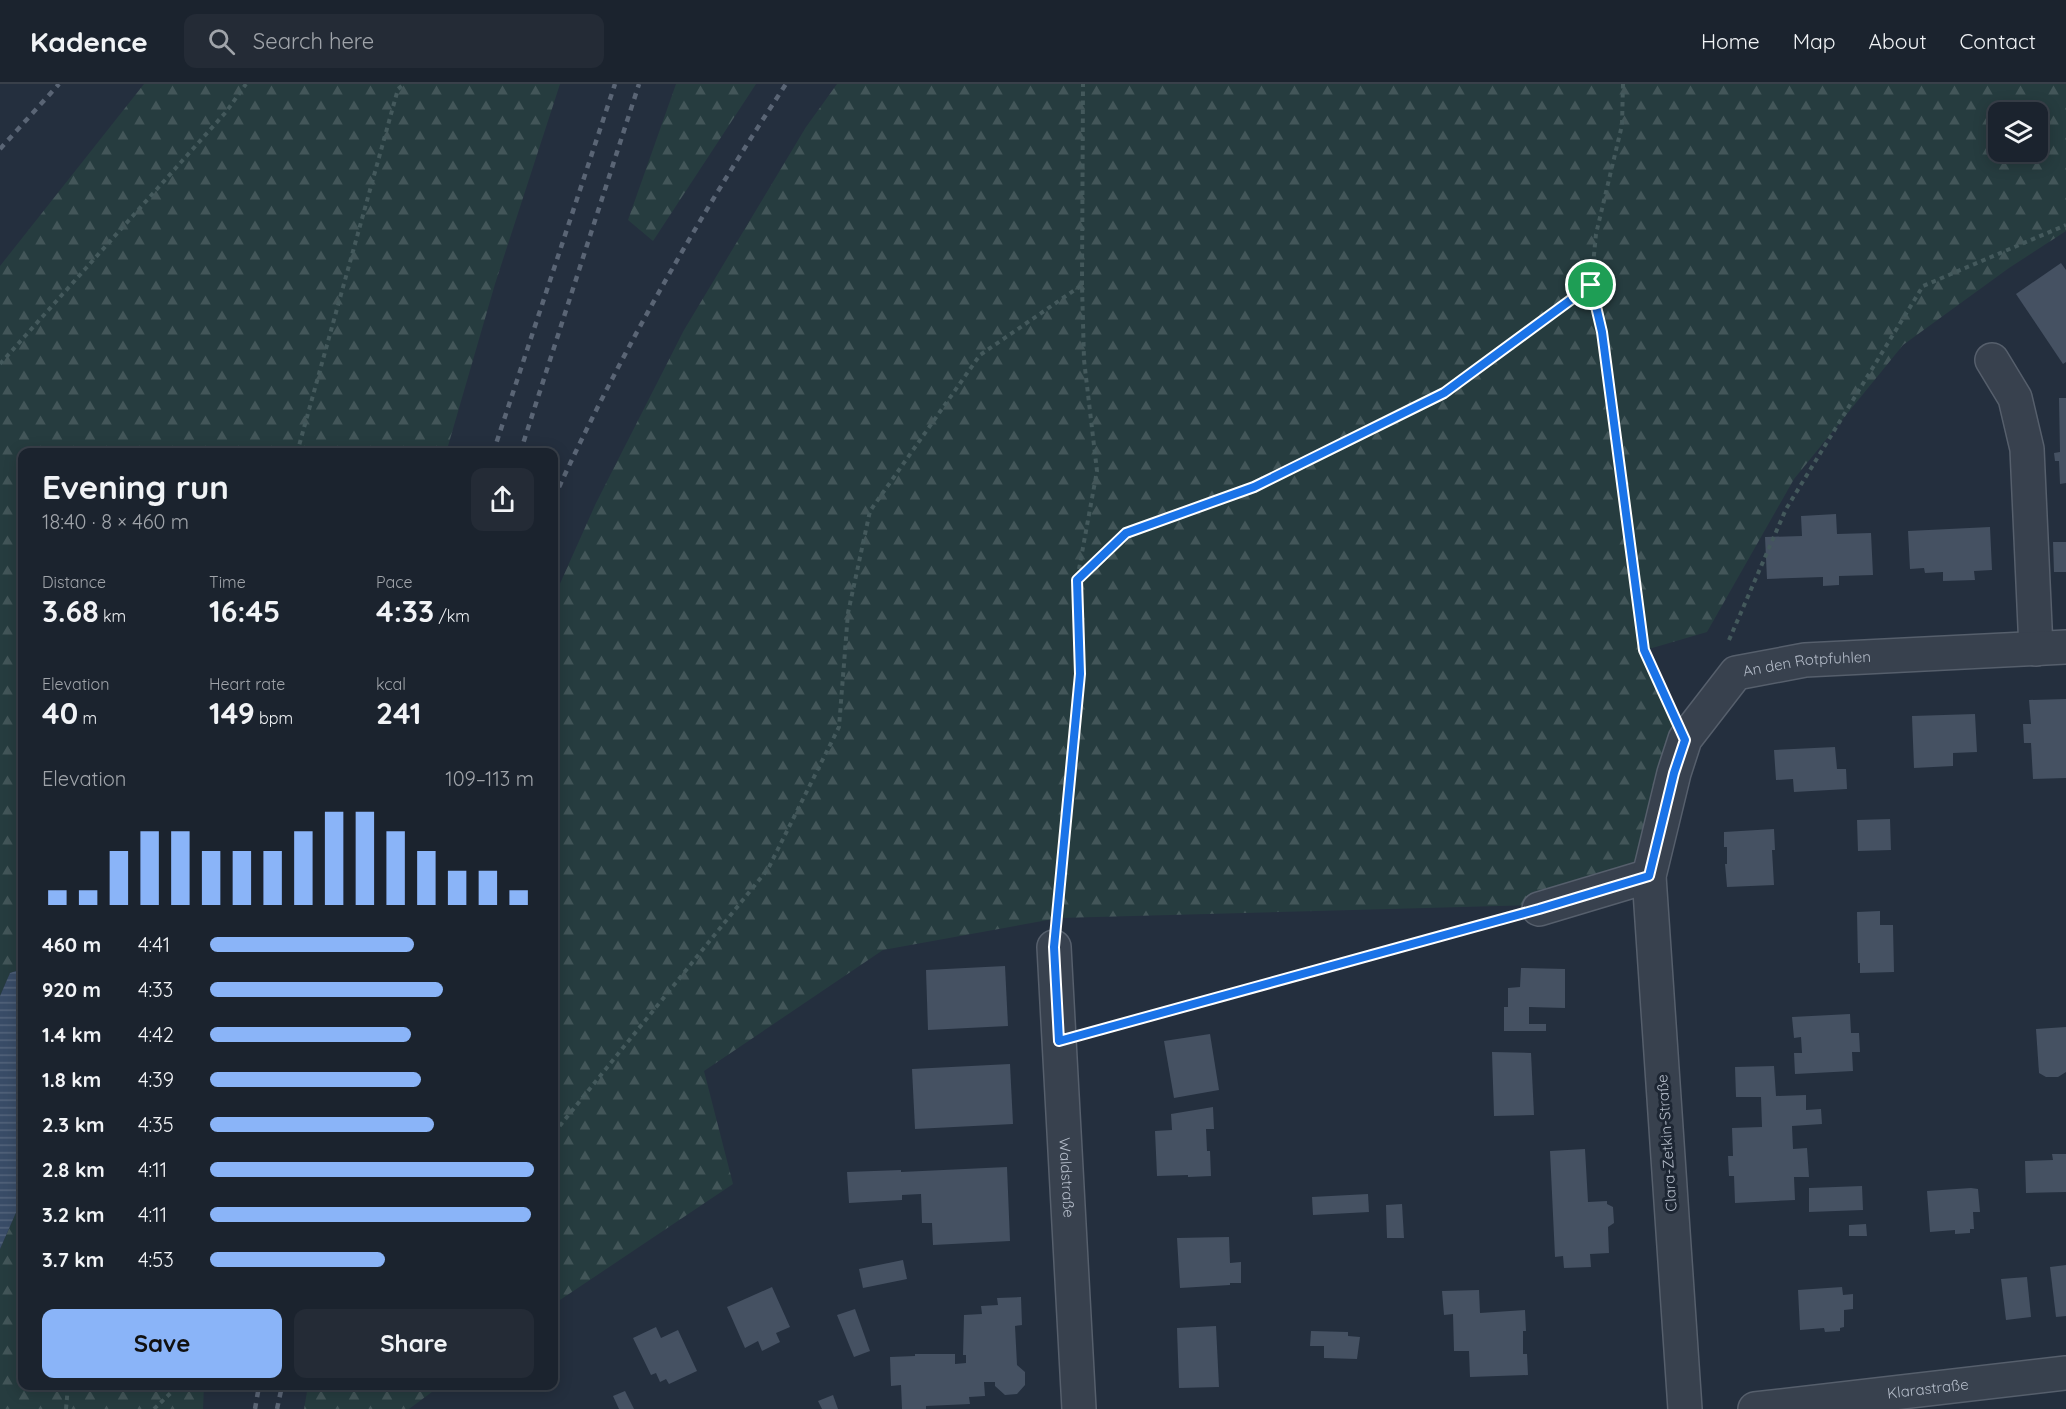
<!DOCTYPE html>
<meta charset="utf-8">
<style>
:root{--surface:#1b232e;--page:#242b36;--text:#f1f3f6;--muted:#a0a4aa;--line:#39404a;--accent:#8ab4f8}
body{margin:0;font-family:Quicksand,sans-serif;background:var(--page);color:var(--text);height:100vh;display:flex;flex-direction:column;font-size:22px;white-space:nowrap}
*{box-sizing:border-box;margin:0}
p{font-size:20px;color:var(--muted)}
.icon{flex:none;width:33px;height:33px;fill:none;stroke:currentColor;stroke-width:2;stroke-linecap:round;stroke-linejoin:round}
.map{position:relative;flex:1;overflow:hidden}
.details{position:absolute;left:18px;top:364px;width:540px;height:942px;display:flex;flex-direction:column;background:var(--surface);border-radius:12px;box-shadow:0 3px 15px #0003,0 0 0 2px var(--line)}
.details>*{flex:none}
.tools{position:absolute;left:1988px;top:18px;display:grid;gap:12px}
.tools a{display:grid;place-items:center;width:60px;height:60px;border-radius:12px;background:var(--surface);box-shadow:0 3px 15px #0003,0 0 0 2px var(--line);font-size:30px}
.pin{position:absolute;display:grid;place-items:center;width:51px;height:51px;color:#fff;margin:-26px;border:3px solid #fff;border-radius:50%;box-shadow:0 2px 6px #0007}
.round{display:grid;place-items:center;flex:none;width:63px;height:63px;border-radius:12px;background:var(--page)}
.summary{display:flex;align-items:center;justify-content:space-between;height:102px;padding:0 24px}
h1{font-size:33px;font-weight:700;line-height:45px}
.stats{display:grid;grid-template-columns:repeat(3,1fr);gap:9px;height:102px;padding:6px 24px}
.stats div{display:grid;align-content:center}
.stats b{font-size:30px;font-weight:700}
.stats small{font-size:16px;font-weight:400}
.stats p{font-size:16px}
.chart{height:168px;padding:12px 24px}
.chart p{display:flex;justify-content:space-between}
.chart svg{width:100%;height:108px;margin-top:6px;stroke:var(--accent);stroke-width:6}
.primary-button{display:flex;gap:12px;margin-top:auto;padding:12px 24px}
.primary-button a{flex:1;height:69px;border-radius:12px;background:var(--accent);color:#111;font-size:24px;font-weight:700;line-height:69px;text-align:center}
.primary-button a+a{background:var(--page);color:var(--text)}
ul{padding:0 24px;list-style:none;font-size:20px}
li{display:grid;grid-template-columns:96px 72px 1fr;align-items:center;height:45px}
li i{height:15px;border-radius:8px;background:var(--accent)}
header{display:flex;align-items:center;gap:36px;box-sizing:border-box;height:84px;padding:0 30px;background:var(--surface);border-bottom:2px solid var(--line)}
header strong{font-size:28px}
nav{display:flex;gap:33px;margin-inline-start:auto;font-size:21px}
.search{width:420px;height:54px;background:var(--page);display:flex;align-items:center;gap:15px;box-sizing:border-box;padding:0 21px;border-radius:12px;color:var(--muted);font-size:22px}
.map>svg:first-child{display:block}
.forest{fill:url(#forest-firs);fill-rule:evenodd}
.water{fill:url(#water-rules)}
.building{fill:#455162}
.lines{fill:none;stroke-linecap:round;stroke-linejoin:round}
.street-casing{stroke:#565f6c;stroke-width:36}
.path{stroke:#44595c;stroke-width:4;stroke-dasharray:4.5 4.5;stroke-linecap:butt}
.street{stroke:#38414e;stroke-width:33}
.rail{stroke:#5a6575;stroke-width:4.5;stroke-dasharray:6 6;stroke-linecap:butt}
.route-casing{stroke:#fff;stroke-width:12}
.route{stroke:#1a73e8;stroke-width:8}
.labels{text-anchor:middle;stroke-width:6;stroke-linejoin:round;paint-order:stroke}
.street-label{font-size:15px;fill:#b4bcc9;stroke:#1d2633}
</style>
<header>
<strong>Kadence</strong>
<div class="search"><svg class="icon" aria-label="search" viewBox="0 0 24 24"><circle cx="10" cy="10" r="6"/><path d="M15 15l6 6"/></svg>Search here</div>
<nav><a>Home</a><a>Map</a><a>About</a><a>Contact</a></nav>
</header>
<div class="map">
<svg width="2066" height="1325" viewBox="0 0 2066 1325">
<defs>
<pattern id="forest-firs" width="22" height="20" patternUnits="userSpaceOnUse" patternTransform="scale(1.5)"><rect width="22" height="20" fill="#263c3f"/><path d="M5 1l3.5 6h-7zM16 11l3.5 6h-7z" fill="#435659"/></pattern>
<pattern id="water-rules" width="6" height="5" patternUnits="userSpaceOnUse" patternTransform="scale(1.5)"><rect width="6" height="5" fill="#394c67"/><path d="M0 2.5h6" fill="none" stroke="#53647b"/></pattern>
</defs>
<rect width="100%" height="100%" fill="#242f3e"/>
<g class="forest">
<polygon points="144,0 560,0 495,200 446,369 22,369 22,885 10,889 0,912 0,182"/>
<polygon points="676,0 756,0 653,157 628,136"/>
<path d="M837 0H2066V147L2009 184 1903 261 1794 395 1707 548 1642 567 1681 657 1647 790 1539 821 1059 834 883 866 704 987 733 1100 554 1220V513L596 419 684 246 806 43ZM1998 28H2037V68H1998Z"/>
<polygon points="22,1115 22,1302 204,1302 203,1325 0,1325 0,1165"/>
<polygon points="308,1302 440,1302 409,1325 304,1325"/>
</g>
<polygon class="water" points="22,885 22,1115 0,1165 0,912 10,889"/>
<g class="building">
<polygon points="2061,179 2066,186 2066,278 2063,280 2016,210"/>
<polygon points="2059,314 2066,314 2066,399 2060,400 2059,377 2055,377 2054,369 2060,368"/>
<polygon points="1836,430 1837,450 1871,449 1873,491 1839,492 1839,501 1823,502 1823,493 1767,495 1765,453 1802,452 1801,432"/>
<polygon points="1990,443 1992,486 1974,487 1975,496 1943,497 1943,488 1925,489 1924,484 1910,485 1908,447"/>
<polygon points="2053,458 2066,458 2066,488 2054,488"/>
<polygon points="2066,615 2066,694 2033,695 2031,659 2024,659 2023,640 2031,640 2029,616"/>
<polygon points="1975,630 1977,668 1953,669 1953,682 1914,684 1912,632"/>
<polygon points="1835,663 1837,685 1846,685 1847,705 1794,708 1793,695 1776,696 1774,666"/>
<polygon points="1890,735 1891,766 1858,767 1857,736"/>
<polygon points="1774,745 1775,766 1772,766 1774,801 1727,803 1725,780 1727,780 1727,763 1724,763 1724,748"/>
<polygon points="1880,827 1880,841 1893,841 1894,888 1860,889 1860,879 1858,879 1857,828"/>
<polygon points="1005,882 1008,942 928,946 926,886"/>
<polygon points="1521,884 1565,885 1565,924 1529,923 1529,940 1546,940 1546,947 1504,947 1504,923 1508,923 1508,904 1520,903"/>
<polygon points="1850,930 1851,949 1859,949 1860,968 1852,968 1853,987 1795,990 1794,969 1802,969 1801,953 1794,954 1792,933"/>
<polygon points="2066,943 2066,988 2058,993 2046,993 2039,989 2036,945"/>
<polygon points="1210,950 1219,1006 1174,1014 1164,957"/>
<polygon points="1492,968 1531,969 1534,1031 1494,1032"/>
<polygon points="1010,980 1013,1040 915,1045 912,985"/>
<polygon points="1774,982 1776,1012 1806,1011 1806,1026 1821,1025 1822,1040 1792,1042 1793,1065 1807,1064 1809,1093 1794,1093 1795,1116 1735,1119 1734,1092 1729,1092 1728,1072 1733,1072 1732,1044 1762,1043 1761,1013 1736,1013 1735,983"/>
<polygon points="1213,1023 1214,1045 1206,1045 1207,1067 1210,1067 1211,1092 1188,1093 1188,1091 1157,1092 1155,1047 1172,1046 1171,1030"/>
<polygon points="1585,1065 1588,1118 1607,1117 1607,1120 1613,1123 1614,1139 1608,1143 1609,1169 1590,1170 1591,1183 1564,1184 1563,1172 1555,1173 1550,1067"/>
<polygon points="2052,1070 2066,1070 2066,1108 2026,1109 2025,1077 2053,1076"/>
<polygon points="1007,1083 1010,1157 933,1161 932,1139 922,1139 921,1110 902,1111 902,1116 849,1119 847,1088 901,1086 901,1088"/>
<polygon points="1862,1102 1863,1126 1809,1128 1809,1104"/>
<polygon points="1971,1104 1978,1105 1980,1128 1973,1128 1974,1145 1970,1145 1970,1149 1955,1150 1955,1146 1930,1148 1927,1107"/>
<polygon points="1368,1110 1369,1128 1313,1131 1312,1113"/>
<polygon points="1402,1120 1404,1154 1387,1154 1386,1121"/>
<polygon points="1866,1140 1867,1152 1849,1152 1849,1141"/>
<polygon points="1229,1153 1230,1179 1241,1178 1241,1199 1230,1199 1230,1201 1180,1204 1177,1154"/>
<polygon points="903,1176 907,1195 863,1204 859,1185"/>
<polygon points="2066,1181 2066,1232 2056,1233 2050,1183"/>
<polygon points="2027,1193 2031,1233 2006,1236 2001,1195"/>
<polygon points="772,1203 790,1243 776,1249 780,1258 762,1267 758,1257 745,1264 727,1223"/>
<polygon points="1842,1203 1843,1211 1853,1210 1853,1225 1844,1226 1844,1243 1840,1244 1840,1247 1825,1248 1824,1244 1800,1246 1798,1206"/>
<polygon points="1479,1206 1480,1229 1525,1226 1526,1247 1523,1247 1523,1270 1527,1270 1528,1291 1470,1293 1469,1267 1454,1267 1453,1230 1444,1231 1442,1207"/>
<polygon points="1021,1213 1022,1241 1015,1242 1017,1281 1025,1288 1025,1301 1017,1310 1005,1311 995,1302 995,1298 984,1298 985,1312 969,1313 970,1320 926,1322 926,1325 902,1325 901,1301 891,1302 890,1273 915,1272 915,1270 955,1270 955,1280 966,1279 966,1271 963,1271 964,1231 982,1230 981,1222 998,1221 997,1214"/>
<polygon points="855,1225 870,1267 854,1273 837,1231"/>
<polygon points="1216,1242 1219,1303 1179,1304 1177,1244"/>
<polygon points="656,1243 661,1254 678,1246 697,1287 669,1300 666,1295 660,1298 656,1289 651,1291 633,1254"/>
<polygon points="1311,1247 1348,1248 1348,1252 1360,1253 1357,1275 1324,1274 1324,1262 1310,1262"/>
<polygon points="625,1307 634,1325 619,1325 613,1312"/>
<polygon points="833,1311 838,1325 822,1325 818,1317"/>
</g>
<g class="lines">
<g class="street-casing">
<g id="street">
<polyline points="1992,276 2015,314 2027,365 2036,565"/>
<polyline points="1539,825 1649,792"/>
<path id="s1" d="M1054 863 1079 1325"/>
<path id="s2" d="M1685 1325 1649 792 1674 689 1685 655 1736 589 1805 576 2066 563"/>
<path id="s3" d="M1755 1325 2066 1289"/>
</g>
</g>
<g class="path">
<polyline points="1623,0 1622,41 1596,150 1591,201 1602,248 1644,566 1670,622"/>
<polyline points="1082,201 1083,0"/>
<polyline points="0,280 226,28 246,0"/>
<polyline points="297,369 398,5 404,0"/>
<polyline points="1729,556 1786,425 1923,202 2066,141"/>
<polyline points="1057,831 1080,590 1077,496 1126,449 1254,403 1444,309 1591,201"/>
<polyline points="1091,948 1507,834"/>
<polyline points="554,1049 768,785 839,643 848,529 870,427 980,271 1082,201 1084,276 1097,387 1077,496"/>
<polyline points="66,1325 68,1302"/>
<polyline points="154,1325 178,1302"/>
</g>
<use href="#street" class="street"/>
<g class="rail">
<polyline points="0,65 59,0"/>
<polyline points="493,369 615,0"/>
<polyline points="520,369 639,0"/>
<path d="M554 414C620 270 699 132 786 0"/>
<polyline points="255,1325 259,1302"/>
<polyline points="277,1325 282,1302"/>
</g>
</g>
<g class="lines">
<g class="route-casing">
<polygon id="route" points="1591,201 1602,248 1644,566 1685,656 1674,689 1649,792 1539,825 1059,957 1054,863 1080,590 1077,496 1126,449 1254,403 1444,309"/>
</g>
<use href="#route" class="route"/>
</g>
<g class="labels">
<g class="street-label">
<text dy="5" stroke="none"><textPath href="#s2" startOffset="831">An den Rotpfuhlen</textPath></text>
<text transform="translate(1667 1059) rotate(-94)" y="5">Clara-Zetkin-Straße</text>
<text dy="5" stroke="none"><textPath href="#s1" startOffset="231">Waldstraße</textPath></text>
<text dy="5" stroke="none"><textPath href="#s3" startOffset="174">Klarastraße</textPath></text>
</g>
</g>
</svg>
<div class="tools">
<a><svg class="icon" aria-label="layers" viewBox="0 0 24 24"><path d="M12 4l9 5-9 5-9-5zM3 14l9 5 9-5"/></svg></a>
</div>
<div class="pin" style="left:1591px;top:201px;background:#1e9e55"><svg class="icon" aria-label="arrive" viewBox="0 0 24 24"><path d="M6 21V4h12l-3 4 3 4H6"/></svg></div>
<section class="details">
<div class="summary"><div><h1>Evening run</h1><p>18:40 · 8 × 460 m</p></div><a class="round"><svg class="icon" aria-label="share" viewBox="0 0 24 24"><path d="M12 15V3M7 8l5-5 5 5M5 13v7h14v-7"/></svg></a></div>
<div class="stats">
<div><p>Distance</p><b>3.68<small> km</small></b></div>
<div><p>Time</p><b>16:45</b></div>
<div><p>Pace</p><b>4:33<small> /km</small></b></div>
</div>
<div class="stats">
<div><p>Elevation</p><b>40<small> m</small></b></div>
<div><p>Heart rate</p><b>149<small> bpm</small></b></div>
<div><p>kcal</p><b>241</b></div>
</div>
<div class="chart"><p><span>Elevation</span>109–113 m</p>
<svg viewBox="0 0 160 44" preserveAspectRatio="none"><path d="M5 44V38M15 44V38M25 44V22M35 44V14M45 44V14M55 44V22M65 44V22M75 44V22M85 44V14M95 44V6M105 44V6M115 44V14M125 44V22M135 44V30M145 44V30M155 44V38"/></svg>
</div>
<ul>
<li><b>460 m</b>4:41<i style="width:63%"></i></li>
<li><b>920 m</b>4:33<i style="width:72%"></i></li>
<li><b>1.4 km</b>4:42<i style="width:62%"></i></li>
<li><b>1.8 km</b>4:39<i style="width:65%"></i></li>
<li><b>2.3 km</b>4:35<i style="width:69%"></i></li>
<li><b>2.8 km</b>4:11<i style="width:100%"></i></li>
<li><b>3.2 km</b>4:11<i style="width:99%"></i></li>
<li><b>3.7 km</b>4:53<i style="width:54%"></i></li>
</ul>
<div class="primary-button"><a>Save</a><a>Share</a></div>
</section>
</div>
